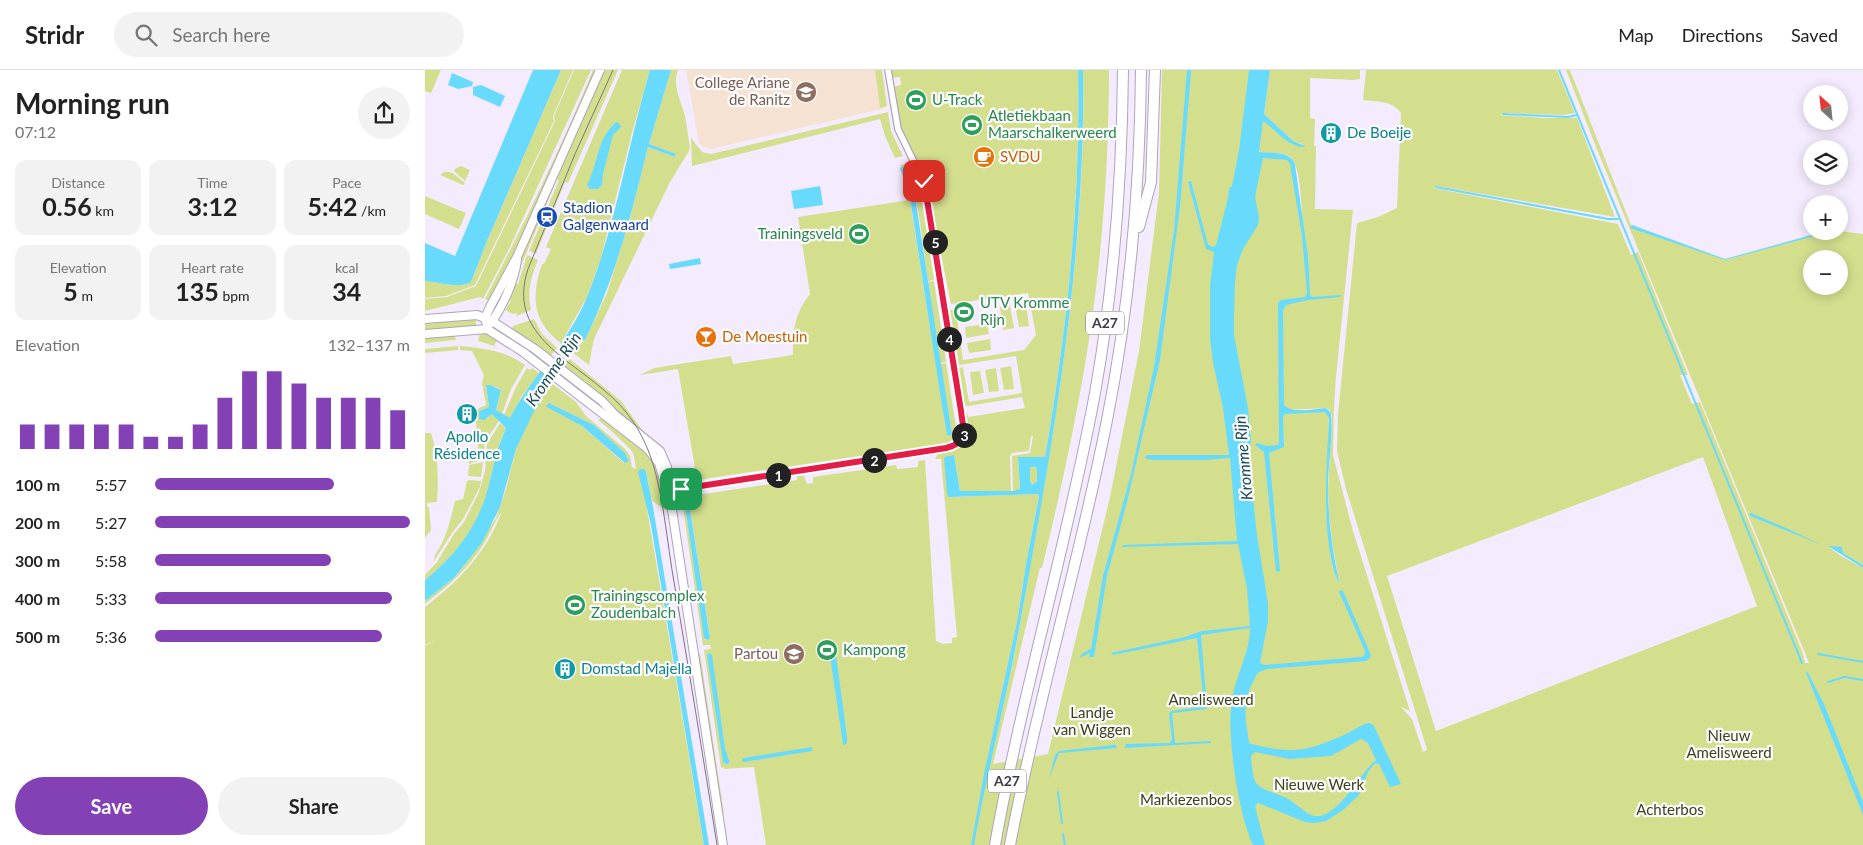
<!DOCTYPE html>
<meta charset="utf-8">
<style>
:root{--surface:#fff;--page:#f2f2f2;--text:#222;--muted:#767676;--line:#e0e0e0;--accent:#8441b6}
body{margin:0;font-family:Lato,sans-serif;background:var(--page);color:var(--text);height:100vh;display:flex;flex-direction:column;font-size:19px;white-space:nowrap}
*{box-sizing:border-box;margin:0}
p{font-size:16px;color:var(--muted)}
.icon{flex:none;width:28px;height:28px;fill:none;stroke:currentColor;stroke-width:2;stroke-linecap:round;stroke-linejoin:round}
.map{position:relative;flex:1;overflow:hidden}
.side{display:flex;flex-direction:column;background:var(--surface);width:425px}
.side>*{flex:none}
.needle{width:32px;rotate:333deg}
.buttons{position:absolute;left:1378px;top:15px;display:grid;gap:10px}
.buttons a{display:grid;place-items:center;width:45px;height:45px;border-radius:50%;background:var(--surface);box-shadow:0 2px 12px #0003;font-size:25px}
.pin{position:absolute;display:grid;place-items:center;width:42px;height:42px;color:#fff;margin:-21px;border-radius:10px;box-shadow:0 2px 8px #0006}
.km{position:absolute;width:25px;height:25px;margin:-12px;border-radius:50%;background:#222;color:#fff;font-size:14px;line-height:25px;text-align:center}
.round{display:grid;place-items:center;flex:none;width:52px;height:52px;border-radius:26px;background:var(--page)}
.headline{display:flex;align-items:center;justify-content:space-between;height:85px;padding:0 15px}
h1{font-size:28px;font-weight:700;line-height:38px}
.figures{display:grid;grid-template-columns:repeat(3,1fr);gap:8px;height:85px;padding:5px 15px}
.figures div{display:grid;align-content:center;border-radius:12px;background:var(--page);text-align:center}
.figures b{font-size:25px;font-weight:700}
.figures small{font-size:14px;font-weight:400}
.figures p{font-size:14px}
.chart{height:140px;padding:10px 15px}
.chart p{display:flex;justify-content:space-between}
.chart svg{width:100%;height:90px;margin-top:5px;stroke:var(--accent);stroke-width:6}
.action{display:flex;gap:10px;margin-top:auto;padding:10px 15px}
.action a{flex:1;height:58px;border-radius:30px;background:var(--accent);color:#fff;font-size:20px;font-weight:700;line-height:58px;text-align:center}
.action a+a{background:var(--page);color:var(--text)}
ul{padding:0 15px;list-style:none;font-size:16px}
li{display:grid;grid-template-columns:80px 60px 1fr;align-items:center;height:38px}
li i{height:12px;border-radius:6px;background:var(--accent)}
header{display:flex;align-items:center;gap:30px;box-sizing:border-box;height:70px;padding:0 25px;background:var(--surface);border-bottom:1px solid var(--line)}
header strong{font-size:24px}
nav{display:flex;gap:28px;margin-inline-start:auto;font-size:18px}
.search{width:350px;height:45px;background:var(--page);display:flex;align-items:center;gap:12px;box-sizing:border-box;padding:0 18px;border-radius:28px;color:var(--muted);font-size:19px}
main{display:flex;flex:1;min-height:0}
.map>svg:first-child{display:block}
.education{fill:#f5e2d2}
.green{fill:#d4df8e;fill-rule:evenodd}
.water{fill:#68dafb;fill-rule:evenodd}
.pier{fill:#f5ebfe}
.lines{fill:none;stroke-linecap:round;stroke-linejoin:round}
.stream{stroke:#68dafb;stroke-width:2}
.minor-casing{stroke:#afa4ba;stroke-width:8}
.secondary-casing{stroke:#afa4ba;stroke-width:10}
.motorway-casing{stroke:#afa4ba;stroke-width:12}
.minor{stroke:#fff;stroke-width:5.5}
.secondary{stroke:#fff;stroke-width:8}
.motorway{stroke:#fff;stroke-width:10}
.tram{stroke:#7c7582;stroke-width:1}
.route-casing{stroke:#fff;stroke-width:10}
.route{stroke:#e11d48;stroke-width:6}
.labels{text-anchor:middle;stroke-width:4.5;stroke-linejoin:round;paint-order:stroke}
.shield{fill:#fdfdfd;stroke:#78747b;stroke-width:1}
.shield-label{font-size:14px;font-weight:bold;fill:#3f3a43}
.education-label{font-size:15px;fill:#785e54;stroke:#fdfdfd;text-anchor:end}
.leisure-label{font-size:15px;fill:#27864d;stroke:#fdfdfd;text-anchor:start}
.culture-label{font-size:15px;fill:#0d838f;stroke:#fdfdfd;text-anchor:start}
.food-label{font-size:15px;fill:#c56008;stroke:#fdfdfd;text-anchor:start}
.transit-label{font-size:15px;fill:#164399;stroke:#fdfdfd;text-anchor:start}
.park-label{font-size:15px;fill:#3c401b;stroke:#fdfdfd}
.water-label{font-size:16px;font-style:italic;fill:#194b59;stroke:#fdfdfd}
</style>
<header>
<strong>Stridr</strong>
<div class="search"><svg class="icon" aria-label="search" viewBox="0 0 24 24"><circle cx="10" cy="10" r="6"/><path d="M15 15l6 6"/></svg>Search here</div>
<nav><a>Map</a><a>Directions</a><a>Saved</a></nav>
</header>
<main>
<section class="side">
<div class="headline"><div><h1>Morning run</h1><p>07:12</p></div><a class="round"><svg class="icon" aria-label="share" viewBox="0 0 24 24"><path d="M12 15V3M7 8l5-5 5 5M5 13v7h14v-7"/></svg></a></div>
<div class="figures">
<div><p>Distance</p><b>0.56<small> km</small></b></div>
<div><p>Time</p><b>3:12</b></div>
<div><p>Pace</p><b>5:42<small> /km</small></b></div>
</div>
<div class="figures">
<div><p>Elevation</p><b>5<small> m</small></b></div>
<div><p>Heart rate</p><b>135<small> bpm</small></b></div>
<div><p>kcal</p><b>34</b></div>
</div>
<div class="chart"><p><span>Elevation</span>132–137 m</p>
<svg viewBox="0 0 160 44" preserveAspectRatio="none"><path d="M5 44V32M15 44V32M25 44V32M35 44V32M45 44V32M55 44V38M65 44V38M75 44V32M85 44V19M95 44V6M105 44V6M115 44V12M125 44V19M135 44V19M145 44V19M155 44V25"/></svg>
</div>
<ul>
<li><b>100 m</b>5:57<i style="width:70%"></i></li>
<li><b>200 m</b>5:27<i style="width:100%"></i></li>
<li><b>300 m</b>5:58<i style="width:69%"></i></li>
<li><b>400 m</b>5:33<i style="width:93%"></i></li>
<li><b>500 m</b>5:36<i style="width:89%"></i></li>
</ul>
<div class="action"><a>Save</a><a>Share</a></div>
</section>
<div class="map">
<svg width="1438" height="775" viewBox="0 0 1438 775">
<rect width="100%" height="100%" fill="#f5ebfe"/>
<polygon class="education" points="261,0 455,0 461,38 286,79 278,77 274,73"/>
<g class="green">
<polygon points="0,0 16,0 6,23 0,21"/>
<path d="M136 0H148L128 46 129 51 50 215 21 226 0 228V211C14 212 33 219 46 212L62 171Z"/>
<polygon points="149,0 166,0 84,179 58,229 55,227 0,241 0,229 22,227 51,216 130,51 129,46"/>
<path d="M168 0H172L94 174 66 232 60 229C99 154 136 78 168 0Z"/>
<polygon points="180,0 193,0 143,113 140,112 111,184 104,181 134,110 132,109 91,208 89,207 105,165"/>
<path d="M197 0H225L207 63 176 188 162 227 136 273C107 252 106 225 117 194H119L126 179 121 177Z"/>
<path d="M246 0H253C247 15 256 31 260 46 262 56 263 67 265 77L264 81 245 112 169 269 164 295 147 282 160 270 182 223 205 148 223 77 250 87 251 85 224 74Z"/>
<polygon points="450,0 457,0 462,36 455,38"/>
<path d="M464 0H653C656 129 642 260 620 387H593L595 420 588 421 587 386 605 383 608 366H606L604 381 587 383 585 386 586 421H535L529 385 524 427 613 424 614 426 601 494 593 547 561 696 564 695C575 650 586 605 594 559 599 532 603 504 608 477 637 319 661 160 658 0H684C684 113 674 227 652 339 642 392 630 445 617 498H615L568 694 623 684 685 427 714 281 734 122 737 0H831L821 82 866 89 878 150C876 137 876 93 864 86 855 81 842 85 833 81L838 50 867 74 879 75 868 71 839 44 845 0H935V9L929 10 885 8V48L890 49 889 76H891L890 139 928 140 911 307 909 336 908 385 928 461 985 641 976 637 987 649 998 682 1002 680 997 663 921 419 912 381 913 344 932 153 953 147 972 138 976 43C967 30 952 32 938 30L941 0H1132L1150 43 1139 45 1077 43 1076 45 1121 48H1152L1190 147 1011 116 1009 118 1193 154 1206 185 1213 182 1263 305H1255L1267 334 1275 332 1377 581 1380 593H1384L1173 82 1141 0H1145L1206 155 1300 190 1398 163 1414 161 1438 164V495L1418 483 1416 477H1404L1416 486 1438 498V775H341L329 697 299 699V697L296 698 279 580 286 579 285 575H278L256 424 271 420 272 425 372 410V405L379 406 382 414 388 413V407L471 395 472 399 493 397V391L500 390 511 571 518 574 527 573V568L532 567 516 389H510C514 378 531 384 537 373 541 366 539 352 539 344L542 342 543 347 600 338 597 327 543 336 537 335 531 301 533 298 538 297 544 332 597 323 591 286 534 295 525 240H531L538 290 599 280 611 265 603 223 526 234 502 114 499 103 477 66 467 17 476 15 475 7 465 8ZM1386 189H1414V216H1386ZM901 338 904 340 907 345 903 419 904 444 907 472 914 511H912L904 471 901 441 904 346 900 342 863 340ZM1278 387 1332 536 1011 661 962 506ZM260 427H263L285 567 280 570 259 428Z"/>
<polygon points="463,42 466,61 478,86 470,88 460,66 455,49 267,96 266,68 277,82 286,84"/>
<path d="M483 93 494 115 496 125 509 210 503 211C498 183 494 111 475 95Z"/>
<polygon points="36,96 45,100 40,111 29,101 30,99"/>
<path d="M19 102C27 100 33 107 40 113L38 115 15 105Z"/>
<polygon points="0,126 41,143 34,159 0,144"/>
<path d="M485 130 522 365 527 364 515 294 521 293 532 364 529 368 523 373 272 410 253 299 215 305 229 298 306 286 308 294 368 285C367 261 370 243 385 224L373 147Z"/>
<path d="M102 185 113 190C106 207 102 221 106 240L92 246 91 243 88 244 80 240 86 231 84 230 90 213 93 214Z"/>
<polygon points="509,211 521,292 515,293 503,212"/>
<polygon points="601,233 604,256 594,257 590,235"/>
<polygon points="585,236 589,258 578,260 575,237"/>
<polygon points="51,248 51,256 0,261 0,254 13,253 24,249"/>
<polygon points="109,249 117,264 132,278 126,286 120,281 118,283 86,260 88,256"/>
<polygon points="562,254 564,264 541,268 540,257"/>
<polygon points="62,262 73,268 69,276 53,271 55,263"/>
<polygon points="19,266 19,267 30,266 31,270 0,273 0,268"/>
<polygon points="565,269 566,280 544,283 542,273"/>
<polygon points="33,276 33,280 0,283 0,279"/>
<path d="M35 276C58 278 81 281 100 295L86 319 77 344 71 340 76 320 71 317 61 316 64 337 54 341V349L62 348 67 343 74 351 60 371 58 389 44 394V389L54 388 51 351 53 350V348H51L50 341H52V339L61 335 57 313 59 305 47 281 35 280Z"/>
<polygon points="145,289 196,331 220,364 144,303 146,301 139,296"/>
<polygon points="586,296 589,319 579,320 575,298"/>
<polygon points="102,298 105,300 107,298 114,303 97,326 85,349 79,345 91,317"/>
<polygon points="571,298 574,321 564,322 560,300"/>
<polygon points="555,301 559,323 548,325 545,302"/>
<path d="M125 312 151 332 161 346 200 379 205 386 207 397 211 399C210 394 210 388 208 383 205 377 180 355 173 350L178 347 214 373 229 391 244 442 227 431 221 402 219 421 279 775H0V576L10 570 0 575V537C34 511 62 482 77 441 70 451 65 464 58 475 43 499 22 517 0 534V531L29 508 39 496 71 448 80 422 91 379 97 363 113 332 116 330V327L120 322V319ZM124 333 169 355 203 388V391L199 393 157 356Z"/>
<path d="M75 353 81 358C77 368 72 379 70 390 66 404 64 418 60 431 48 463 26 489 0 510V505L12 492 29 464 39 452 54 422 60 401 62 374Z"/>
<path d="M0 363H6C13 386 14 408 12 432L2 433V437H4L6 460 0 468Z"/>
<polygon points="58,392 56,407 43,406 44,395"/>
<polygon points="610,396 612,400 612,411 607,415 605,411 605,398"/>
<path d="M44 410 56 411 55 417 38 449 27 463 9 491C9 485 12 482 15 477 23 462 26 447 30 431L38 429 42 411Z"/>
<polygon points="275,583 299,744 296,741 273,585"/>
</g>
<g class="water">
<path d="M108 0H136L62 171 46 212C34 219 13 212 0 211V173L30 186Z"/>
<path d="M225 0H246L224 74 251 84 250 87 223 77C206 146 191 206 160 270L153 272 118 318 116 331 109 341 91 379 75 437 57 473 29 508 0 531V510C26 489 48 463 59 431 64 418 66 404 70 390 72 379 77 369 81 358L67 344 59 350 54 349V341L64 337 61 315H65L76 320 71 340 85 348C107 305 144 272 162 227 191 155 203 74 225 0Z"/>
<path d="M653 0H658C661 188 628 374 594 559 581 631 562 702 549 775H546L560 699 593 547 601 494 614 426 613 424 524 427 522 424 519 387 529 385 535 421H588L595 419 593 387H620C642 260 656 129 653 0ZM610 396 612 400V411L607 415 605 411V398Z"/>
<polygon points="762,0 766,0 766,2 755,136 735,290 702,432 682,506 669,587 664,587 665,583 654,588 658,583 666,579 678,506 706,404 729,297 749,161"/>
<path d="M824 0H845L839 44 868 71 880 76V77C863 78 850 59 838 51L834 82C846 84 866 80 870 95L883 186 885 225 887 227 916 225 915 227 883 230 861 235 858 240 859 335C867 344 889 339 901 338L906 343C908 368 903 393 903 417 903 449 907 480 914 511L913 512C895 467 902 396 904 348L900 342 860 344 858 346 859 377 844 383 855 501 853 502 851 501 839 382 830 375 832 373 842 376 853 375 854 372 853 233 856 230 880 227 882 223 877 166 865 94 862 90 838 88 830 127 834 147 833 155 818 179 812 195 810 213 809 245V265L823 338 826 371 824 378V390L832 465 843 533V551L835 593 839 595 936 587 939 586 940 581 914 522 915 520 918 521 946 585 945 588 941 591 842 599 834 602C830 606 829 611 826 616 817 635 821 652 824 672L826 674C869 684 881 682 921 664 928 661 938 653 945 653L949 656 976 714 965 717 954 694 950 693 943 702 934 725 918 740 901 751 889 753 880 752 833 733 830 736 840 775H828C813 743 801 663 807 629 811 605 825 582 825 558L776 565 782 637 781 639 747 643 750 673 786 671V673L700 678V676L701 674 745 673 747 669 744 644 746 641 776 637 779 635 772 568 688 585 686 583 760 567 777 561 825 556 822 519 813 474 697 477 698 475 812 471 805 388 781 390H729L721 389 720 387 722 385H804L798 338 788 293 785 268V216L789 182 781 179 763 112 766 111 783 175 788 177 791 175 803 128 804 118 807 116 814 80ZM936 669 943 673 951 690C936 701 910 755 886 745 876 740 868 730 857 726 828 715 829 718 826 686L830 682 864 689 906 686Z"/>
<polygon points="27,3 48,12 47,16 33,19 23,15"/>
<polygon points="56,15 80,26 75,37 48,25 48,17"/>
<path d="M191 52 194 53 196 57 188 65 178 104 177 115 173 119H165L162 115C174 92 171 70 191 52Z"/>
<polygon points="476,97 479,97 484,107 490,127 527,364 525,366 522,365 517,336 485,128 483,118 475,99"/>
<polygon points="395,116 398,135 369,139 366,121"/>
<polygon points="1207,155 1300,189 1397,162 1408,161 1300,190 1211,160 1205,158"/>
<polygon points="275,188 276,194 245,199 244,194"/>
<polygon points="124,333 169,355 200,383 204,391 200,393 157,356 122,337 121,336"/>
<polygon points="215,399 219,399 221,402 228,437 284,775 279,775 226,455 213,402"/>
<polygon points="261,427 263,427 285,568 282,570 279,568 259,428"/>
<polygon points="1326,443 1361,458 1397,475 1325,446 1324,444"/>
<polygon points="1403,476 1417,477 1418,483 1438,495 1438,498"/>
<polygon points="284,583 287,585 300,679 305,693 301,694 298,692 282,585"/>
<polygon points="411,585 422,667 422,673 419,675 418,674 405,586"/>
<polygon points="1382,601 1399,634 1438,732 1438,745 1381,603"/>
<polygon points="688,675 691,675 692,678 634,683 624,709 630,685 634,681"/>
<polygon points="387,677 387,681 318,692 317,690 318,688"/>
</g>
<polygon class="pier" points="136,273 148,282 128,308 116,298"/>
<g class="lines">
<g class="stream">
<polyline points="1134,0 1377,593"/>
<polyline points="1078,44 1143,47 1152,45"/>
<polyline points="1011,117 1183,149 1193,149"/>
<polyline points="1393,584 1438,592"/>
<polyline points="1403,612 1419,607 1438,610"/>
<polyline points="633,722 637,753"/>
<polyline points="638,764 640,775"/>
</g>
<g class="minor-casing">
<path id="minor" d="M243 420 521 379C545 372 538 360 536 341L501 117 473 59 463 0"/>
</g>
<g class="secondary-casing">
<g id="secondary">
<polyline points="0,249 52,245 67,251 110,279 177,331 189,344 235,381 242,397 243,416"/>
<polyline points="61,252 60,248 65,237 92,187 175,0"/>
<path d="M66 253C78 236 89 212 92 190"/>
<polyline points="0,264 62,259 98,282 222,378 234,393 246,433 298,775"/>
</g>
</g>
<g class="motorway-casing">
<g id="motorway">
<polyline points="714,157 726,112 730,0"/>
<path d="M570 775C597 623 642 475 670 323 689 217 697 108 698 0"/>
<path d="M585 775C612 632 654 493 682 350 705 234 715 118 716 0"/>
</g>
</g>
<use href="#minor" class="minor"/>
<use href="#secondary" class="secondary"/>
<use href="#motorway" class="motorway"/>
<path class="tram" d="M188 0 150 84 103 199C82 263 142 287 181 322 198 336 211 353 220 373 237 409 241 465 248 506 263 595 278 685 292 775"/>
</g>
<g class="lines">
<g class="route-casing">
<path id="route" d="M256 419 521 378C545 372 538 360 536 341L499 111"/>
</g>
<use href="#route" class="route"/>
</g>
<defs>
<g id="school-disc" transform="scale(1.125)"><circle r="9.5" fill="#8d6e63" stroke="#fdfdfd"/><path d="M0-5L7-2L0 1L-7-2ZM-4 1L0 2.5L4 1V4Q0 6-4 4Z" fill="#fff"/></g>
<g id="stadium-disc" transform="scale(1.125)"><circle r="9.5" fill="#2e9e5b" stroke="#fdfdfd"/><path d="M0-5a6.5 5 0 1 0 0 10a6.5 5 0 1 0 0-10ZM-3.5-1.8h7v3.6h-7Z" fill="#fff"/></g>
<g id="building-disc" transform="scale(1.125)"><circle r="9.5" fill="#0f9aa8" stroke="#fdfdfd"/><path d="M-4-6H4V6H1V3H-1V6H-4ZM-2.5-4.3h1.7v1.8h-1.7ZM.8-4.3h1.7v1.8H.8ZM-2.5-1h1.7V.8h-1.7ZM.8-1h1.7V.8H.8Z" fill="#fff"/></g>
<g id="cafe-disc" transform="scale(1.125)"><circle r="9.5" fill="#e8710a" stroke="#fdfdfd"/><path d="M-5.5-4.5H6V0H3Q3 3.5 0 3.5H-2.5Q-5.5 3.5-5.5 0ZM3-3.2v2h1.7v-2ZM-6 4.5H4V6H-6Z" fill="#fff"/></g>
<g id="station-disc" transform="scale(1.125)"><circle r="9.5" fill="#1a4fb4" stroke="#fdfdfd"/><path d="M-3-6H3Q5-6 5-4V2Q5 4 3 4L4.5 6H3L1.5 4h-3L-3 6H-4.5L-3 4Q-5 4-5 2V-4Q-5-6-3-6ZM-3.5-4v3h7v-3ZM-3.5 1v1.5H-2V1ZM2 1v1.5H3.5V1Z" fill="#fff"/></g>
<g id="bar-disc" transform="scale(1.125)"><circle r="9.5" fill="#e8710a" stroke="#fdfdfd"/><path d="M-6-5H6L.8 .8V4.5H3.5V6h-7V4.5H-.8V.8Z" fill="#fff"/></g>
</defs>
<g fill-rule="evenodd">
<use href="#school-disc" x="381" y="22"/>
<use href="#stadium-disc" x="491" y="30"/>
<use href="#stadium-disc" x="547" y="55"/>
<use href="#building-disc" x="906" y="63"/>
<use href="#cafe-disc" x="559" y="87"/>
<use href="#station-disc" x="122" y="147"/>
<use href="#stadium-disc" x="434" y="164"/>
<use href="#stadium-disc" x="539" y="242"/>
<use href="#bar-disc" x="281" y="267"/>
<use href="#building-disc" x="42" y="344"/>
<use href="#stadium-disc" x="150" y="535"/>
<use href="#stadium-disc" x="402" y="580"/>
<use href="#school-disc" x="369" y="584"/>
<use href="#building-disc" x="140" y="599"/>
</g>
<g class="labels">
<g class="shield">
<rect x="661" y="241.5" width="38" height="23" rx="4"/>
<rect x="563" y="699.5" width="38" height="23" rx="4"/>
</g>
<g class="shield-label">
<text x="680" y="258">A27</text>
<text x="582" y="716">A27</text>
</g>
<g class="education-label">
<text x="365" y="18">College Ariane<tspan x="365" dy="17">de Ranitz</tspan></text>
<text x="353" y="589">Partou</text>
</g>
<g class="leisure-label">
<text x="507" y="35">U-Track</text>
<text x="563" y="51">Atletiekbaan<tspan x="563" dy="17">Maarschalkerweerd</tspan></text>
<text x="418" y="169" text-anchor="end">Trainingsveld</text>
<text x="555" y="238">UTV Kromme<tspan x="555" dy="17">Rijn</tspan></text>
<text x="166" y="531">Trainingscomplex<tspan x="166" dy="17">Zoudenbalch</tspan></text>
<text x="418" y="585">Kampong</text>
</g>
<g class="culture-label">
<text x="922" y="68">De Boeije</text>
<text x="42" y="372" text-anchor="middle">Apollo<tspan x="42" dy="17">Résidence</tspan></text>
<text x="156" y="604">Domstad Majella</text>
</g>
<g class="food-label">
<text x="575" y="92">SVDU</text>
<text x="297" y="272">De Moestuin</text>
</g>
<g class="transit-label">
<text x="138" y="143">Stadion<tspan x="138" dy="17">Galgenwaard</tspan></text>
</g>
<g class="park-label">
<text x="786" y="635">Amelisweerd</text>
<text x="667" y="648">Landje<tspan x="667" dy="17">van Wiggen</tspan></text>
<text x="1304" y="671">Nieuw<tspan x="1304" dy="17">Amelisweerd</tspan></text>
<text x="894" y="720">Nieuwe Werk</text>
<text x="761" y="735">Markiezenbos</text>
<text x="1245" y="745">Achterbos</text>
</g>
<g class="water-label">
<text transform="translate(128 299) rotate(-56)" y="6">Kromme Rijn</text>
<text transform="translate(818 388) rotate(-95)" y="6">Kromme Rijn</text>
</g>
</g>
</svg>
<div class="buttons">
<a><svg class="needle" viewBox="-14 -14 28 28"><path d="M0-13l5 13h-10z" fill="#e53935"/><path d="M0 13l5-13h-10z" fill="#767676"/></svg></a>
<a><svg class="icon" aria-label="layers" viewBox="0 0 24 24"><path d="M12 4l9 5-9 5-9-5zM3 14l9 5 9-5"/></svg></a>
<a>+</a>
<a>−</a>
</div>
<div class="pin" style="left:256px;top:419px;background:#1e9e55"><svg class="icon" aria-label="arrive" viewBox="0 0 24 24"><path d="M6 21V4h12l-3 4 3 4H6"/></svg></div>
<div class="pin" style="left:499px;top:111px;background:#d93025"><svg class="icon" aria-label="check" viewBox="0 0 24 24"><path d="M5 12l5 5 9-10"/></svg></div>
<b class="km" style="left:353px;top:405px">1</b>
<b class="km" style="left:449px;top:390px">2</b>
<b class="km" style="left:539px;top:365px">3</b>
<b class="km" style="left:524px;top:269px">4</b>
<b class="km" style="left:510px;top:172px">5</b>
</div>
</main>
